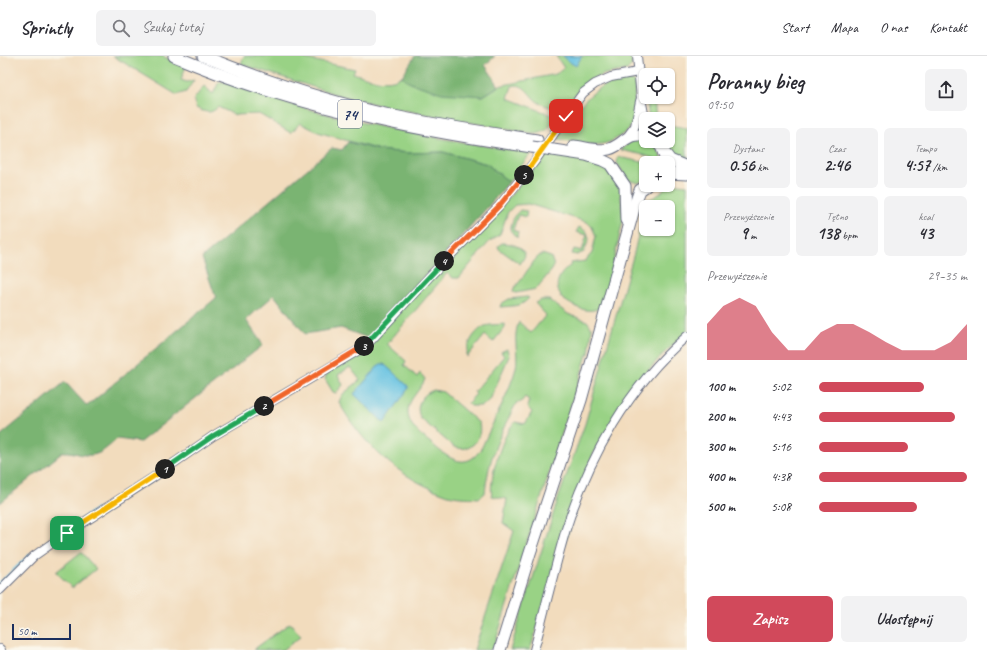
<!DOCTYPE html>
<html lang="pl">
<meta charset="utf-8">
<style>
:root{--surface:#fff;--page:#f2f2f3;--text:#2b2b33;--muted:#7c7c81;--line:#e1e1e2;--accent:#d1495b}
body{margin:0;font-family:Caveat,sans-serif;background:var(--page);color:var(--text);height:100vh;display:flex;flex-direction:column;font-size:15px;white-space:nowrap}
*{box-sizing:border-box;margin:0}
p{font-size:13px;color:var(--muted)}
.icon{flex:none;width:22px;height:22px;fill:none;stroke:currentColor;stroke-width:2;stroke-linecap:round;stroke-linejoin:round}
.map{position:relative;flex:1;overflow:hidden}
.details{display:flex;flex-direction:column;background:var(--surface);width:300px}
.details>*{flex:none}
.buttons{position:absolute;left:639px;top:12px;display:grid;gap:8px}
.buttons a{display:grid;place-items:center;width:36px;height:36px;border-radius:6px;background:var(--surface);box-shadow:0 1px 3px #0004;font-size:20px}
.scale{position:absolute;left:12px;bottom:10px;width:59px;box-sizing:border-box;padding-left:4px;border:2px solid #1b2f5e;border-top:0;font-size:11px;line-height:14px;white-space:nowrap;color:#1b2f5e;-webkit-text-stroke:3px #fbf7ec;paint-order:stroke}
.pin{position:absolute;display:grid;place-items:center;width:34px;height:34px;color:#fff;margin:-17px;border-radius:8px;box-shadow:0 2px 6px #0006}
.km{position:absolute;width:20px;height:20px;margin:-10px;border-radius:50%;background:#222;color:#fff;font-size:11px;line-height:20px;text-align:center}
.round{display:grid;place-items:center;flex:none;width:42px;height:42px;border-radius:6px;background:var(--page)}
.summary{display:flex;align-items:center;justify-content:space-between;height:68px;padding:0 20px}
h1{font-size:22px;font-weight:600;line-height:30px}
.metrics{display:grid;grid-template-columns:repeat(3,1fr);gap:6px;height:68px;padding:4px 20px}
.metrics div{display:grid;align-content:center;border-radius:6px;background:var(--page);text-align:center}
.metrics b{font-size:17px;font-weight:600}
.metrics small{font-size:11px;font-weight:400}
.metrics p{font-size:11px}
.chart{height:112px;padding:8px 20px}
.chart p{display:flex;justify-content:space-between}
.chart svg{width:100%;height:72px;margin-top:4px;fill:var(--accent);opacity:.7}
.action{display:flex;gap:8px;margin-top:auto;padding:8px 20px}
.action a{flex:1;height:46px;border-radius:6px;background:var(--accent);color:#fff;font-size:16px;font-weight:600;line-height:46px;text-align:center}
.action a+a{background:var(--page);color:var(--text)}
ul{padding:0 20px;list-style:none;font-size:13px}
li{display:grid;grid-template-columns:64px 48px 1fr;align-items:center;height:30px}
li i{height:10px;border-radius:5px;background:var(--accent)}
header{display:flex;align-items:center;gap:24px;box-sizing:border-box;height:56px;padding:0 20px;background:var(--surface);border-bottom:1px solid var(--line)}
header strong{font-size:19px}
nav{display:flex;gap:22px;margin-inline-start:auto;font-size:14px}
.search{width:280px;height:36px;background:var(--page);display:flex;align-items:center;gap:10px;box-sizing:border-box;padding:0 14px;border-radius:6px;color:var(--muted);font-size:15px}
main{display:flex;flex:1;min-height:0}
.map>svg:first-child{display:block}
.green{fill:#99d285;stroke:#5a8072;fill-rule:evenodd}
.forest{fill:#7ab472;stroke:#4a7268}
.water{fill:#63c1e1;stroke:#3f78a0}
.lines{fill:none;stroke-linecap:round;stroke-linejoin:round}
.stream{stroke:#63c1e1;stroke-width:2.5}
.minor-casing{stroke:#666c7f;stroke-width:10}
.major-casing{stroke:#666c7f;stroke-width:13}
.minor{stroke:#fff;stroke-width:8}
.major{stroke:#fff;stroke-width:11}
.major-bridge-casing{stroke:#666c7f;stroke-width:13;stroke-linecap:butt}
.major-bridge{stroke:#fff;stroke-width:11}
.split-1-casing{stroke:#fff;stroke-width:8}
.split-2-casing{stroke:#fff;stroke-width:8}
.split-3-casing{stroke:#fff;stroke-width:8}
.split-4-casing{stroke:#fff;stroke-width:8}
.split-5-casing{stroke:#fff;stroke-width:8}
.split-6-casing{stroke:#fff;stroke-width:8}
.split-1{stroke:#f5b400;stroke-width:5}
.split-2{stroke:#22a559;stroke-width:5}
.split-3{stroke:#f0652b;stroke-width:5}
.split-4{stroke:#22a559;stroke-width:5}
.split-5{stroke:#f0652b;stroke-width:5}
.split-6{stroke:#f5b400;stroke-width:5}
.labels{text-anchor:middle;stroke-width:3;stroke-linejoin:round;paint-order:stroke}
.shield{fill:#fbf7ec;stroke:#5e6b89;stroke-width:1}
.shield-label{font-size:16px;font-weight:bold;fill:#1b2f5e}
</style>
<header>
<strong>Sprintly</strong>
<div class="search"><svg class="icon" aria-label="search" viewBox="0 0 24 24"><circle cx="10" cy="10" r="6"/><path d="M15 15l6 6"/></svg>Szukaj tutaj</div>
<nav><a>Start</a><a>Mapa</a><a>O nas</a><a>Kontakt</a></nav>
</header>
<main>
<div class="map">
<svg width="687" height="594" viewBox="0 0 687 594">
<rect width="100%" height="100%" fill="#fbf7ec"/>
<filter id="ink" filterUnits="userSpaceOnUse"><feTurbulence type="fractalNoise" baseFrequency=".025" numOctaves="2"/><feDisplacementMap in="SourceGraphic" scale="8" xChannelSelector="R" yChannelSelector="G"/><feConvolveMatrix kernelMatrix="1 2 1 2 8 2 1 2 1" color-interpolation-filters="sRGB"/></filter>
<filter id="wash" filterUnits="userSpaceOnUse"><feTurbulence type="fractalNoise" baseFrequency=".012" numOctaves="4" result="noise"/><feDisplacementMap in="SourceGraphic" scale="16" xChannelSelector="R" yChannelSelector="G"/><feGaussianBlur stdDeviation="0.9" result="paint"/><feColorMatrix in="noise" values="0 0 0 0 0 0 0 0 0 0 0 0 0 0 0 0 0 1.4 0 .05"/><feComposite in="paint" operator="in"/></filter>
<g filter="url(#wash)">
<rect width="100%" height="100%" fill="#f2dcbd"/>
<g class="green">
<polygon points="113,0 162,0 186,10 181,24 187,26 194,24 186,36 177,39"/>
<path d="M244 0H300L306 3 355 13 353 17C369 22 387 30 402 20L411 27 483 40 499 30 556 18 564 12 556 0H631L632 9 627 14 605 18 591 24 580 33 564 53C555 53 545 50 538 46 529 40 525 26 512 30L508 42 554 60C551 73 544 78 532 78L387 51 335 38 241 8Z"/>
<path d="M628 23 634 26 635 31C634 43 636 56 632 68 630 74 624 77 620 80 601 95 580 86 558 83 560 76 565 70 569 64 584 43 601 25 628 23Z"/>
<path d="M219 26H225C255 36 284 47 315 55 386 74 458 86 531 97L509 126 487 108 443 96 408 97 379 94 318 76 300 67 291 77 259 58 235 59 218 51C210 59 205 56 196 52L194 43 204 30 213 38Z"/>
<polygon points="646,41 654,41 656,63 649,63"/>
<polygon points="668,69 687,72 687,105 675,101 662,85 668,85"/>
<path d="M634 83C648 85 661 88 661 105L644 99 620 94Z"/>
<path d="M548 98 580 102 606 110 620 129 623 164 604 248C592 262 572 250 560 241L561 239C552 228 561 216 571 209L570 207 585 205 592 197 596 180 592 171 587 166 528 148 515 149 508 156 500 178 489 186 459 222H453L447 217 387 288 406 305 404 309 417 321 420 317 425 323C421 334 409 342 408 354 407 370 421 379 432 388 448 402 467 417 482 391 492 368 510 335 516 312 519 296 512 281 519 266L531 277 546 259 535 247 541 244H549L568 258 587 265 592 272 589 298 587 299C556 398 523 495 493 594H474L514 475 503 467 507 443 492 440C488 425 503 376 515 366L525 368 532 356 527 351 529 344 525 341 520 347 517 346C501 375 488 403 485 437L479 442C467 441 454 442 443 437 399 422 360 386 339 346L342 339 360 324 350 311 338 319 343 329 336 337 333 336 325 323 327 317 356 299 512 138 538 108 540 109Z"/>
<polygon points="618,101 648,107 646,107 646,122 639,127 628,124 617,107"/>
<path d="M670 127 687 129V276L662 299 636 328 617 357 594 396 530 594H510L558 443 585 368 634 197 646 144C657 141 663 136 670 127ZM646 151H668V173H646Z"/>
<polygon points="520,154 527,155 526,161 518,159 513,174 518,176 517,182 510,174 514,160"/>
<polygon points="579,171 587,176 589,183 584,196 577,199 572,198 574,193 582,195 587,179 576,176"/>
<path d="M502 187C511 187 523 190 525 200L520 208 499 193 498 190Z"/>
<path d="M542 198 551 201 554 210 552 214 536 233 516 237 513 235 514 232C524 223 532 203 542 198Z"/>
<path d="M527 241 529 242C522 251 511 250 500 251L501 248 509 243Z"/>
<path d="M505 268V271L493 286 485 279 467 301C466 290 473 277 483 271 488 268 498 269 505 268Z"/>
<polygon points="507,293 509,300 490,344 482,350 471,350 468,347 476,338 474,336 504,300 501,296"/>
<path d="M434 334 443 336 479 367C483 384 470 397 454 391L421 363C414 351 421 338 434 334Z"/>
<polygon points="81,496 96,513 72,532 56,516"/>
<polygon points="290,567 301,580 283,594 253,594"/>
</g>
<g class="forest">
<polygon points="415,0 495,0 485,9 499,30 483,40 442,37 410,27 402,20"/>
<path d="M348 86 379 94 408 97 443 96 487 108 509 126 486 153 368 282 341 272 305 278 274 239 246 264 263 289 140 386 117 383C108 391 99 401 86 399 78 399 72 395 63 396L0 447V380L65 326 87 350 216 242 202 202 332 92 342 94Z"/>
</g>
<g class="water">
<polygon points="563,0 582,0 576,10 571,7"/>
<polygon points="380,308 384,308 408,330 408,333 384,367 354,338"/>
</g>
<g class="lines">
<g class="stream">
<polyline points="82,463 96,453"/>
<polyline points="0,527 30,499"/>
</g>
</g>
</g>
<g filter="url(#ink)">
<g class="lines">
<g class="minor-casing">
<g id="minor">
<polyline points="637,0 641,42 646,68"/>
<polyline points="627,81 635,70 640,45"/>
<polyline points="0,534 34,500 61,481 151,423 213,380 366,290 430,220 499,150 535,105 566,60 583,37 595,28 611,21 638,16"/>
<polyline points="0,593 1,594"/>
<path d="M534 594C545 554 554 513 566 473 589 401 629 330 687 280"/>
</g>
</g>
<g class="major-casing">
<g id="major">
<path d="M174 0C289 49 410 74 532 91"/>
<path d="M203 0C265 25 328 46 394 60 441 70 489 77 537 84"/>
<polyline points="656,85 662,92 665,102"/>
<path d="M574 90C584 91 598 96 609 93 624 89 626 75 646 80"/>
<polyline points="553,94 586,99 602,104 610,108 625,130 626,164"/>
<polyline points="663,95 670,104 687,111"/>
<polyline points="668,117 687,118"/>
<polyline points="500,594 530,497 581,344 637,142 640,134 646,130"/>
</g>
</g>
<use href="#minor" class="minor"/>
<use href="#major" class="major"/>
<g class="major-bridge-casing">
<polyline id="major-bridge" points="532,91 553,94"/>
</g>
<use href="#major-bridge" class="major-bridge"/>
</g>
</g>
<g class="lines" filter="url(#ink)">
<g class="split-1-casing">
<polyline id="split-1" points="67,477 165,413"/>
</g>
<g class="split-2-casing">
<polyline id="split-2" points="165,413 213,380 264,350"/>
</g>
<g class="split-3-casing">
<polyline id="split-3" points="264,350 364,290"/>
</g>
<g class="split-4-casing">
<polyline id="split-4" points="364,290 444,205"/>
</g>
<g class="split-5-casing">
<polyline id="split-5" points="444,205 499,150 524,119"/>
</g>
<g class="split-6-casing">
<polyline id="split-6" points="524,119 566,60"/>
</g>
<use href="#split-1" class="split-1"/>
<use href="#split-2" class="split-2"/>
<use href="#split-3" class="split-3"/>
<use href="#split-4" class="split-4"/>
<use href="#split-5" class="split-5"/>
<use href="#split-6" class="split-6"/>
</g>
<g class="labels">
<rect class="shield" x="338" y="44" width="24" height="28" rx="3"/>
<g class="shield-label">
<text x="350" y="64">74</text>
</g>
</g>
</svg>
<div class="buttons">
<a><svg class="icon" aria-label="locate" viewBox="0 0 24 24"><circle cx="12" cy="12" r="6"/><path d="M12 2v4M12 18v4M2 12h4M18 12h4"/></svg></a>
<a><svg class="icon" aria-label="layers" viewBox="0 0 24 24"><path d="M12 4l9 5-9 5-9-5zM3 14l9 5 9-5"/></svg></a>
<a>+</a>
<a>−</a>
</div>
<div class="scale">50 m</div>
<div class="pin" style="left:67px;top:477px;background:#1e9e55"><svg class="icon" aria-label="arrive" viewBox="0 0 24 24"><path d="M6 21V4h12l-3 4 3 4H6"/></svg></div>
<div class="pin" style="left:566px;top:60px;background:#d93025"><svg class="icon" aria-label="check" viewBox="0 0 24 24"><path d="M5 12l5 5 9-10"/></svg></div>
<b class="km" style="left:165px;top:413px">1</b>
<b class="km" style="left:264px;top:350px">2</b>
<b class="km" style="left:364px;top:290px">3</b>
<b class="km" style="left:444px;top:205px">4</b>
<b class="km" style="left:524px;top:119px">5</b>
</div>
<section class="details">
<div class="summary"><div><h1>Poranny bieg</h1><p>09:50</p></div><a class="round"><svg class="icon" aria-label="share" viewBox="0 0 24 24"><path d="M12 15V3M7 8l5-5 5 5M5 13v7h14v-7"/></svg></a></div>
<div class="metrics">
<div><p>Dystans</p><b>0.56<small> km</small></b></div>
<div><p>Czas</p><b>2:46</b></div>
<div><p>Tempo</p><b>4:57<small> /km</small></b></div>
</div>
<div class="metrics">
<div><p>Przewyższenie</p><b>9<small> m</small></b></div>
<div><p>Tętno</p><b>138<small> bpm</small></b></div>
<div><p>kcal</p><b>43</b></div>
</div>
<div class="chart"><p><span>Przewyższenie</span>29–35 m</p>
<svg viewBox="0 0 160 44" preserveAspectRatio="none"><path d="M0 44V22L10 11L20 6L30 11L40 27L50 38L60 38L70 27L80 22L90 22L100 27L110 33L120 38L130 38L140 38L150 33L160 22V44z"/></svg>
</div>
<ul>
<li><b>100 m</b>5:02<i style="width:71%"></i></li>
<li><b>200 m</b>4:43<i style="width:92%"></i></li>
<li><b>300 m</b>5:16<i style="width:60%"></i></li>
<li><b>400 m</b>4:38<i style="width:100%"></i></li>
<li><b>500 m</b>5:08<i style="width:66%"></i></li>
</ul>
<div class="action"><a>Zapisz</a><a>Udostępnij</a></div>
</section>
</main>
